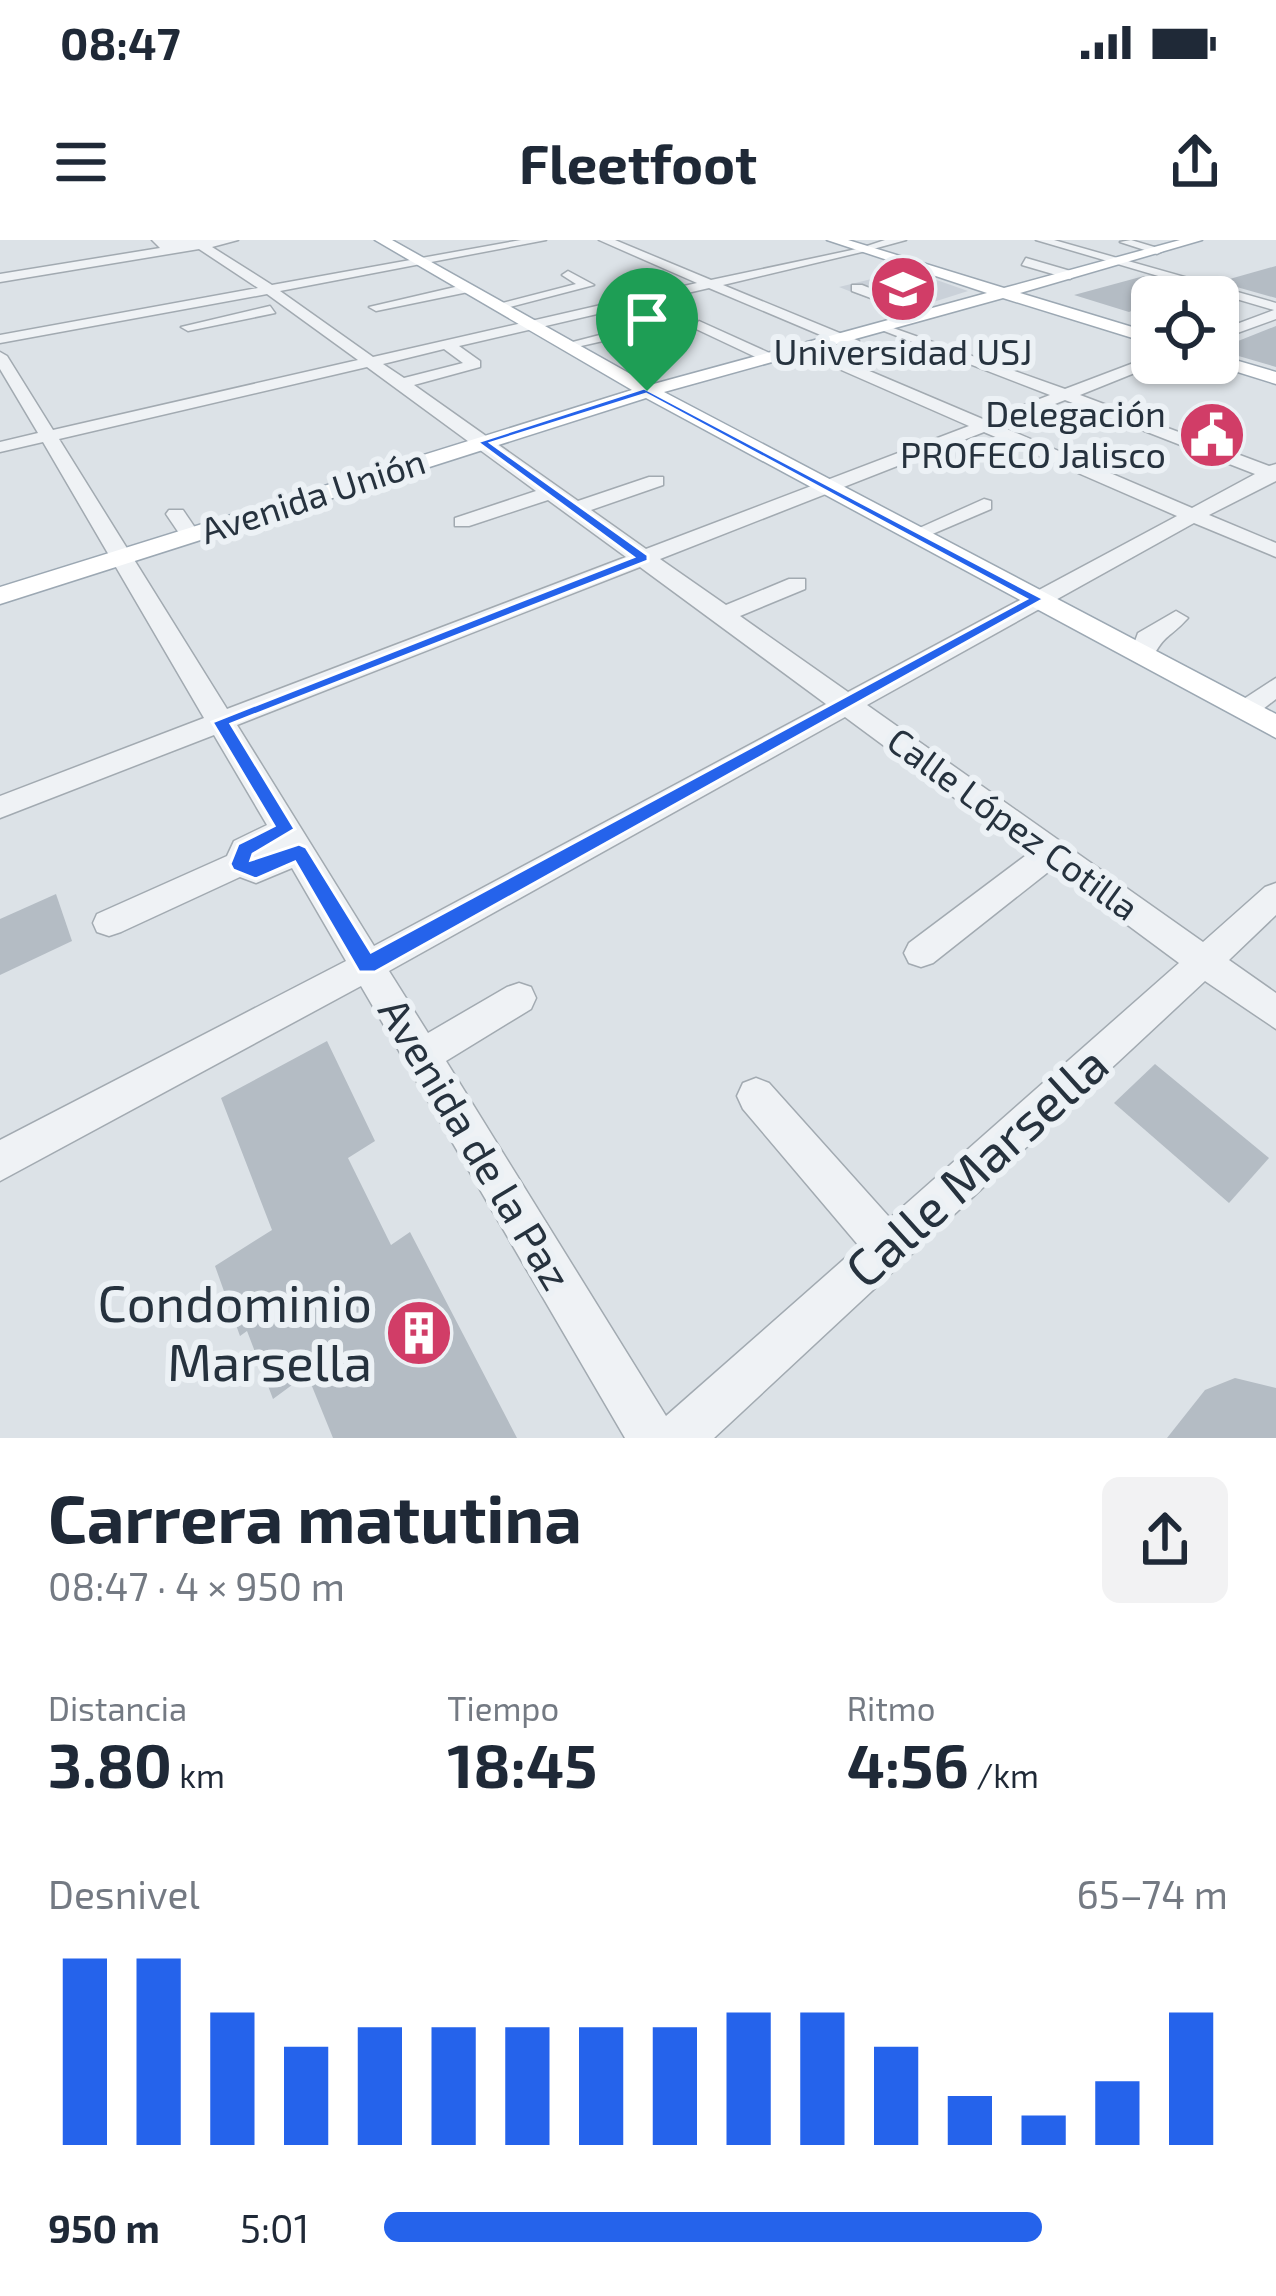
<!DOCTYPE html>
<html lang="es">
<meta charset="utf-8">
<style>
:root{--surface:#fff;--page:#f2f2f3;--text:#1f2937;--muted:#747a83;--accent:#2563eb}
body{margin:0;font-family:"Exo 2",sans-serif;background:var(--page);color:var(--text);height:100vh;display:flex;flex-direction:column;font-size:45px;white-space:nowrap}
*{box-sizing:border-box;margin:0}
p{font-size:39px;color:var(--muted)}
.icon{flex:none;width:66px;height:66px;fill:none;stroke:currentColor;stroke-width:2;stroke-linecap:round;stroke-linejoin:round}
.map{position:relative;height:1198px;overflow:hidden}
.panel{display:flex;flex-direction:column;background:var(--surface);flex:1}
.panel>*{flex:none}
.tools{position:absolute;left:1131px;top:36px;display:grid;gap:24px}
.tools a{display:grid;place-items:center;width:108px;height:108px;border-radius:18px;background:var(--surface);box-shadow:0 3px 9px #0004;font-size:60px}
.pin{position:absolute;display:grid;place-items:center;width:102px;height:102px;color:#fff;margin:-123px -51px;border-radius:50% 50% 50% 0;rotate:-45deg;box-shadow:0 0 12px #0007}
.pin .icon{rotate:45deg}
.round{display:grid;place-items:center;flex:none;width:126px;height:126px;border-radius:18px;background:var(--page)}
.summary{display:flex;align-items:center;justify-content:space-between;height:204px;padding:0 48px}
h1{font-size:66px;font-weight:700;line-height:90px}
.stats{display:grid;grid-template-columns:repeat(3,1fr);gap:18px;height:204px;padding:12px 48px}
.stats div{display:grid;align-content:center}
.stats b{font-size:60px;font-weight:700}
.stats small{font-size:33px;font-weight:400}
.stats p{font-size:33px}
.chart{height:336px;padding:24px 48px}
.chart p{display:flex;justify-content:space-between}
.chart svg{width:100%;height:216px;margin-top:12px;stroke:var(--accent);stroke-width:6}
ul{padding:0 48px;list-style:none;font-size:39px}
li{display:grid;grid-template-columns:192px 144px 1fr;align-items:center;height:90px}
li i{height:30px;border-radius:15px;background:var(--accent)}
.status{display:flex;justify-content:space-between;align-items:center;height:84px;padding:0 60px;background:var(--surface);direction:ltr}
.status svg{height:33px;fill:currentColor}
header{display:flex;justify-content:space-between;align-items:center;height:156px;padding:0 48px;background:var(--surface);font-size:54px;font-weight:700}
.map>svg:first-child{display:block}
.built{fill:#cad1d9}
.building{fill:#b4bcc4}
.lines{fill:none;stroke-linecap:round;stroke-linejoin:round}
.minor-casing{stroke:#a2aab1;stroke-width:3}
.major-casing{stroke:#9ca8b3;stroke-width:3}
.minor{fill:#eff2f5;fill-rule:evenodd}
.major{fill:#fff;fill-rule:evenodd}
.route{fill:#2563eb;stroke:#fff;stroke-width:3;fill-rule:evenodd}
.labels{text-anchor:middle;stroke-width:12;stroke-linejoin:round;paint-order:stroke}
.far-poi-label{font-size:36px;fill:#26323e;stroke:#ecf1f5}
.far-street-label{font-size:36px;fill:#26323e;stroke:#ecf1f5}
.street-label{font-size:42px;fill:#26323e;stroke:#ecf1f5}
.near-street-label{font-size:51px;fill:#26323e;stroke:#ecf1f5}
.near-poi-label{font-size:51px;fill:#26323e;stroke:#ecf1f5;text-anchor:end}
</style>
<div class="status"><b>08:47</b><svg viewBox="0 0 49 12"><path d="M0 12V9h3v3zM5 12V6h3v6zM10 12V3h3v9zM15 12V0h3v12zM26 1h20v11H26zM47 4h2v5h-2z"/></svg></div>
<header><svg class="icon" aria-label="menu" viewBox="0 0 24 24"><path d="M4 6h16M4 12h16M4 18h16"/></svg>Fleetfoot<svg class="icon" aria-label="share" viewBox="0 0 24 24"><path d="M12 15V3M7 8l5-5 5 5M5 13v7h14v-7"/></svg></header>
<div class="map">
<svg width="1276" height="1198" viewBox="0 0 1276 1198">
<rect width="100%" height="100%" fill="#dce2e7"/>
<polygon class="built" points="908,30 968,51 902,72 839,47"/>
<g class="building">
<polygon points="1276,26 1276,58 1219,42"/>
<polygon points="1144,36 1195,52 1194,57 1152,57 1152,72 1138,68 1129,72 1074,55"/>
<polygon points="1276,86 1276,127 1218,110 1218,109"/>
<polygon points="56,654 72,701 0,735 0,679"/>
<polygon points="327,801 375,901 348,918 391,1005 410,992 517,1198 333,1198 307,1134 273,1159 247,1091 240,1096 215,1026 272,990 221,858"/>
<polygon points="1155,824 1269,918 1229,963 1114,863"/>
<polygon points="1235,1138 1276,1148 1276,1198 1167,1198 1205,1150"/>
</g>
<g class="lines">
<g class="minor-casing">
<g id="minor">
<path d="M152 0H238L212 7 272 45 521 0H546L280 51 373 117 697 43 599 0H615L711 40 866 7V11L723 45 859 101V107H849L709 48 459 106 480 121V127L414 145 578 261 649 237H663V245L591 270 646 309 969 186 798 111V105H808L985 180 1050 155 879 89V83L1065 149 1152 116V123L1157 124 1080 155 1269 226 1276 224V241L1209 275 1276 303V317L1194 283 867 465 1203 702 1265 647 1276 643V675L1229 720 1276 753V789L1205 741 714 1198H625L361 746 0 941V900L346 721 292 628 256 643 240 637 121 692 109 696 97 692 93 683 97 674 227 616 234 601 267 585 214 495 0 578V556L204 478 43 202 0 212V202L38 193 0 129V112L7 116 53 190 358 120 267 54 0 103V95L258 48 199 9 0 42V34L160 8ZM444 109 463 123 404 138 383 124ZM367 127 536 251 455 278V286H469L548 260 626 317 227 469 59 199ZM1065 160 1255 234 1192 268 1000 186ZM984 192 1177 276 848 452 740 376 805 349V339H789L726 365 660 319ZM640 327 826 464 374 706 237 485ZM845 477 1029 613 909 703 904 713 909 723 921 727 933 723 1052 629 1179 723 890 978 769 843 756 838 743 843 737 856 743 869 859 1006 666 1176 446 821 531 769 536 758 531 747 519 743 507 747 428 793 389 731Z"/>
<polygon points="885,0 906,0 873,9 867,6"/>
<polygon points="1036,0 1054,0 1276,63 1276,79 1218,100 1218,91 1274,70"/>
<polygon points="1131,0 1161,9 1163,11 1157,14 1120,2"/>
<polygon points="1026,18 1074,32 1076,35 1070,39 1022,25"/>
<polygon points="568,31 594,45 498,70 491,66 576,44 562,35"/>
<polygon points="468,44 473,51 376,71 369,67"/>
<polygon points="852,45 862,45 934,74 922,77 852,51"/>
<polygon points="270,66 275,73 188,91 181,87"/>
<polygon points="699,81 774,115 776,118 764,121 694,88"/>
<polygon points="646,83 651,90 568,109 561,105"/>
<polygon points="984,259 991,261 991,269 923,298 906,294"/>
<polygon points="169,270 183,270 200,295 197,299 183,299 166,274"/>
<path d="M1176 371 1188 378C1169 399 1166 392 1151 420H1133L1130 415 1138 393Z"/>
<polygon points="1276,438 1276,459 1254,476 1236,476 1232,470 1236,464"/>
</g>
</g>
<g class="major-casing">
<g id="major">
<polygon points="375,0 392,0 650,145 987,53 827,0 848,0 1004,48 1180,0 1202,0 1020,53 1152,93 1152,104 1003,58 664,152 1276,474 1276,498 646,158 0,364 0,347 632,150"/>
<polygon points="1218,115 1276,132 1276,144 1212,124 1218,123"/>
</g>
</g>
<use href="#minor" class="minor"/>
<use href="#major" class="major"/>
</g>
<path class="route" d="M644 148 1044 359 375 732H359L295 622 256 639 233 630 230 624 238 604 274 586 212 482 633 317 477 202ZM646 154 1026 359 371 712 306 607 299 604 251 620 253 614 295 589 231 484 648 321V315L491 203Z"/>
<defs>
<g id="university-disc" transform="scale(3.45)"><circle r="9.5" fill="#d13d67" stroke="#ecf1f5"/><path d="M0-5L7-2L0 1L-7-2ZM-4 1L0 2.5L4 1V4Q0 6-4 4Z" fill="#fff"/></g>
<g id="civic-disc" transform="scale(3.45)"><circle r="9.5" fill="#d13d67" stroke="#ecf1f5"/><path d="M-.6-6.5H3V-4.5H.6V-3L4-1V1h2V6H-6V1h2V-1L-.6-3ZM-1.2 2.5V6h2.4V2.5Z" fill="#fff"/></g>
<g id="building-disc" transform="scale(3.45)"><circle r="9.5" fill="#d13d67" stroke="#ecf1f5"/><path d="M-4-6H4V6H1V3H-1V6H-4ZM-2.5-4.3h1.7v1.8h-1.7ZM.8-4.3h1.7v1.8H.8ZM-2.5-1h1.7V.8h-1.7ZM.8-1h1.7V.8H.8Z" fill="#fff"/></g>
</defs>
<g fill-rule="evenodd">
<use href="#university-disc" x="903" y="49"/>
<use href="#civic-disc" x="1212" y="195"/>
<use href="#building-disc" x="419" y="1093"/>
</g>
<g class="labels">
<g class="far-poi-label">
<text x="903" y="125">Universidad USJ</text>
<text x="1166" y="187" text-anchor="end">Delegación<tspan x="1166" dy="41">PROFECO Jalisco</tspan></text>
</g>
<g class="far-street-label">
<text transform="translate(313 256) rotate(-18)" y="13">Avenida Unión</text>
<text transform="translate(1013 584) rotate(36)" y="13">Calle López Cotilla</text>
</g>
<g class="street-label">
<text transform="translate(475 904) rotate(59)" y="15">Avenida de la Paz</text>
</g>
<g class="near-street-label">
<text transform="translate(977 927) rotate(-42)" y="18">Calle Marsella</text>
</g>
<g class="near-poi-label">
<text x="372" y="1082">Condominio<tspan x="372" dy="59">Marsella</tspan></text>
</g>
</g>
</svg>
<div class="tools">
<a><svg class="icon" aria-label="locate" viewBox="0 0 24 24"><circle cx="12" cy="12" r="6"/><path d="M12 2v4M12 18v4M2 12h4M18 12h4"/></svg></a>
</div>
<div class="pin" style="left:647px;top:151px;background:#1e9e55"><svg class="icon" aria-label="arrive" viewBox="0 0 24 24"><path d="M6 21V4h12l-3 4 3 4H6"/></svg></div>
</div>
<section class="panel">
<div class="summary"><div><h1>Carrera matutina</h1><p>08:47 · 4 × 950 m</p></div><a class="round"><svg class="icon" aria-label="share" viewBox="0 0 24 24"><path d="M12 15V3M7 8l5-5 5 5M5 13v7h14v-7"/></svg></a></div>
<div class="stats">
<div><p>Distancia</p><b>3.80<small> km</small></b></div>
<div><p>Tiempo</p><b>18:45</b></div>
<div><p>Ritmo</p><b>4:56<small> /km</small></b></div>
</div>
<div class="chart"><p><span>Desnivel</span>65–74 m</p>
<svg viewBox="0 0 160 44" preserveAspectRatio="none"><path d="M5 44V6M15 44V6M25 44V17M35 44V24M45 44V20M55 44V20M65 44V20M75 44V20M85 44V20M95 44V17M105 44V17M115 44V24M125 44V34M135 44V38M145 44V31M155 44V17"/></svg>
</div>
<ul>
<li><b>950 m</b>5:01<i style="width:78%"></i></li>
</ul>
</section>
